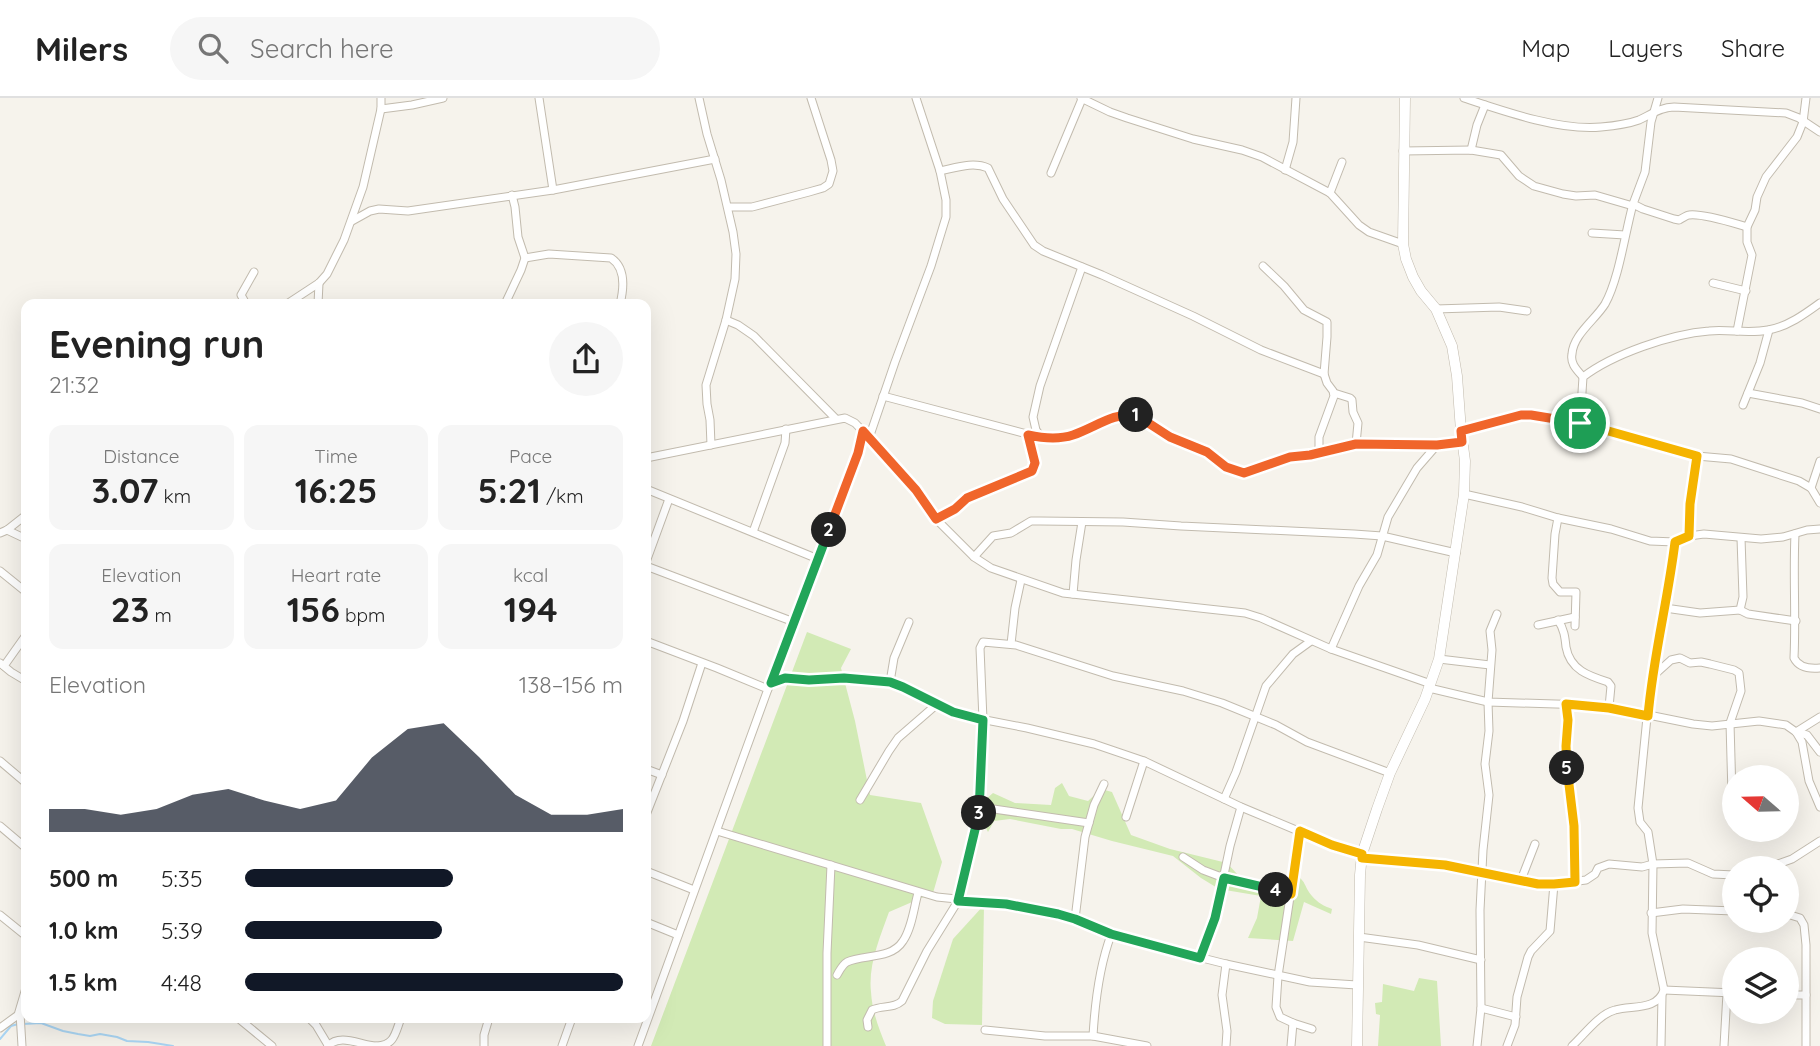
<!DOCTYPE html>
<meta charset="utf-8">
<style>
:root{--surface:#fff;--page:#f6f6f6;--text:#222;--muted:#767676;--line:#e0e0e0;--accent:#111827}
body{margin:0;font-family:Quicksand,sans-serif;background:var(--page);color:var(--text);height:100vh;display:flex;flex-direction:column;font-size:26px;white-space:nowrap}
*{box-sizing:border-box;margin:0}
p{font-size:23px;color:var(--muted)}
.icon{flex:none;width:38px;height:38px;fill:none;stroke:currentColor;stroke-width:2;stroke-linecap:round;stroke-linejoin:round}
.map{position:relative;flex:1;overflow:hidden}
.sheet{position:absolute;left:21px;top:201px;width:630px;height:724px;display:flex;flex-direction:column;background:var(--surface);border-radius:14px;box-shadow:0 7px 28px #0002}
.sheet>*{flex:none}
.needle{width:46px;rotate:290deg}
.tools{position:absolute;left:1722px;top:667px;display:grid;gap:14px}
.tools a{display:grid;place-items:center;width:77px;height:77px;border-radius:50%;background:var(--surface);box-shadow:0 7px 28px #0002;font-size:35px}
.pin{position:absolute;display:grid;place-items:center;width:60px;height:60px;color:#fff;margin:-30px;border:4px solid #fff;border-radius:50%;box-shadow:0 2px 7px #0007}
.km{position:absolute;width:35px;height:35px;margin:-18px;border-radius:50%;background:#222;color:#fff;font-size:19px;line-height:35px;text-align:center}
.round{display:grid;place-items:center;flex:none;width:74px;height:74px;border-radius:37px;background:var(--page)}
.overview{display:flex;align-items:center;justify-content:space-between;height:119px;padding:0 28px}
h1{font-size:38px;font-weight:700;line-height:52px}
.figures{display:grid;grid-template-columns:repeat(3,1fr);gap:10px;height:119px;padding:7px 28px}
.figures div{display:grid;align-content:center;border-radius:14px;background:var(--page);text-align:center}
.figures b{font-size:35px;font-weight:700}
.figures small{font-size:19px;font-weight:400}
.figures p{font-size:19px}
.chart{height:196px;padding:14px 28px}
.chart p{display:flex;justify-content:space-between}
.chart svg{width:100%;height:126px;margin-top:7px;fill:var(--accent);opacity:.7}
ul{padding:0 28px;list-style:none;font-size:23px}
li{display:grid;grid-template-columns:112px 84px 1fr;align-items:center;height:52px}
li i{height:18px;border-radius:9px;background:var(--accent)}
header{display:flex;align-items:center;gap:42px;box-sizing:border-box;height:98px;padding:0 35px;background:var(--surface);border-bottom:2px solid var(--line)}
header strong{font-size:33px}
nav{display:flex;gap:38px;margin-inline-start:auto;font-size:24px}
.search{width:490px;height:63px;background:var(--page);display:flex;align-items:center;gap:18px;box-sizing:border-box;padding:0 24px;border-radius:38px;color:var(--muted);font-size:26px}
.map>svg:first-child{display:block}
.green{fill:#d2eab5}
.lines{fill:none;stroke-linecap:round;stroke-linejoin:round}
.stream{stroke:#a9d4f2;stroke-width:2}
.minor-casing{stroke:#c2bbae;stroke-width:9}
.tertiary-casing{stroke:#c2bbae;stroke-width:11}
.minor{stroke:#fff;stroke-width:7}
.tertiary{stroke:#fff;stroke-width:10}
.split-1-casing{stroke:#fff;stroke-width:14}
.split-2-casing{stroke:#fff;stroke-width:14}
.split-3-casing{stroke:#fff;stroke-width:14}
.split-4-casing{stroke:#fff;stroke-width:14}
.split-5-casing{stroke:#fff;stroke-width:14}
.split-6-casing{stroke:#fff;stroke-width:14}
.split-1{stroke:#f0652b;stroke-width:9}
.split-2{stroke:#f0652b;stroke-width:9}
.split-3{stroke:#22a559;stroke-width:9}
.split-4{stroke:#22a559;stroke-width:9}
.split-5{stroke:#f5b400;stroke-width:9}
.split-6{stroke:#f5b400;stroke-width:9}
</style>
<header>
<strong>Milers</strong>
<div class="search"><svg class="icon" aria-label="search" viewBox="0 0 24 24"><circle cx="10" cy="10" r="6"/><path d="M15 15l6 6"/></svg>Search here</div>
<nav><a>Map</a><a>Layers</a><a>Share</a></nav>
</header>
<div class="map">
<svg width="1820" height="948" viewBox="0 0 1820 948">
<rect width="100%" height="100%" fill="#f6f3ec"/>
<g class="green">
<path d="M807 534 851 551 841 570 855 623 870 697 921 705 942 764 933 795 889 814C880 839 868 867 871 894 872 913 879 931 886 948H651Z"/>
<path d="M1062 685 1069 698 1088 703 1101 691 1112 694 1131 737 1170 751 1227 765 1238 777 1274 785 1293 775C1307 783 1303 787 1312 798 1318 805 1324 808 1332 811L1331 816 1304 804 1293 843 1248 840 1257 820 1261 798 1219 791 1201 780 1173 758 1112 743 1072 731H1061L1010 721 994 723 988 734 983 724 986 701 993 695 1015 705 1051 707 1055 690Z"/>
<polygon points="984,807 982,927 945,926 932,920 933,903 953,841"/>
<polygon points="1419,880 1437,883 1441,948 1378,948 1380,917 1376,916 1375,905 1382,904 1383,886 1414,893"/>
</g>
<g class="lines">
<g class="stream">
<polyline points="23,926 41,925 63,933 78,936 90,938 100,936 117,939 127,943 148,944 173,948"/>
<polyline points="0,941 11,928 18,926"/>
</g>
<g class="minor-casing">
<g id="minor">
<polyline points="539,0 553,92"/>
<polyline points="699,0 707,36 721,82 733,134 736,156 735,181 726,222 706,287 707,306 710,322 711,347"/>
<polyline points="1081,0 1110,14 1127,20 1193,41 1242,52 1262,59 1330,95 1359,127 1369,134 1403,146"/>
<path d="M1464 0C1503 13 1560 33 1601 29 1613 28 1628 26 1639 22 1650 17 1661 9 1674 9L1786 15 1799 20 1820 34"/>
<path d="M1658 0 1651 24 1645 74 1633 106 1643 111 1674 121 1679 122C1681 121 1687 117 1689 117 1703 115 1733 125 1747 129"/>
<polyline points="381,11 412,7 443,0"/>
<polyline points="1471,52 1477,27 1485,7"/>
<polyline points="1403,53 1471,52 1501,57 1519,78 1534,88 1563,96 1576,98 1595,97 1633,108"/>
<polyline points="1285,72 1293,44 1296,0"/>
<path d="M940 73C955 70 973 63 988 70L1003 101 1034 147 1043 153 1102 177 1193 218 1261 252 1324 276"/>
<polyline points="1051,75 1082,1"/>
<polyline points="1330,95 1342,64"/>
<polyline points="728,109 752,109 809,94 823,90 829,86 833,73 831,62 811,0"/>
<polyline points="352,123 370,113 379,111 408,113 553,92 715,61"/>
<polyline points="1592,135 1625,137"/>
<path d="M525 160 549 156 611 160C626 170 624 190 620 206"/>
<polyline points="1263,168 1284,188 1304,212 1327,224 1327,239 1324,276 1327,285 1333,293 1334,298 1319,339 1319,354"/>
<polyline points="1713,185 1746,193"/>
<polyline points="246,206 241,197 254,174"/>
<polyline points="287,206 319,185 327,176 344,142 363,89 381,11 381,0"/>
<polyline points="318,206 319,185"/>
<polyline points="505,206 521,172 525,160 518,139 515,109 512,97"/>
<polyline points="1436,211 1499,209 1527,213"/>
<polyline points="726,222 738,227 754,238 836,321"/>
<polyline points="1737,233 1752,157 1747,144 1747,129 1755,112 1757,99 1766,79 1797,39 1803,24 1806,0"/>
<path d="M1583 279C1577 272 1570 266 1572 256 1573 237 1595 222 1605 206 1619 181 1625 135 1633 106"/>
<polyline points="1334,295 1350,300 1352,302 1353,314 1358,325 1356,346"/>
<polyline points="1748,295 1802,305 1820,311"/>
<polyline points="883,298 1042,340 1070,338 1123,317 1140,318 1170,339 1207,354 1226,369 1244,375 1290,359 1310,357 1356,346 1437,347 1462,344"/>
<polyline points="1743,307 1760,265 1769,232"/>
<path d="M1580 325 1583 279C1613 256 1671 236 1709 233 1728 231 1748 236 1768 232 1787 229 1805 216 1820 205"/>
<polyline points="1461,333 1521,318 1545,318 1580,325 1697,358 1731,361 1799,383 1811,390 1820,405"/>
<polyline points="869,340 895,264 931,168 946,119 946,102 940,73 916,0"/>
<polyline points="1042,340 1036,332 1033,319 1040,288 1082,169"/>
<polyline points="646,360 845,320 855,325 881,352 924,401 936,421 974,459 991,470 1063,495 1245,515 1261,520 1331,551 1431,586"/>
<polyline points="1811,390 1820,363"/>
<polyline points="646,391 818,461"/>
<polyline points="1464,396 1522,409 1558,420 1611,431 1650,443 1675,444 1689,438 1704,436 1761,441 1783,439 1807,432 1820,431"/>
<polyline points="1558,420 1555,436 1552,480 1553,486 1560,494 1576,494 1575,528"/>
<polyline points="936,421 955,411 967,400 1032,373 1035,365 1028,337"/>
<polyline points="7,432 26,441"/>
<polyline points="753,434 785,345 786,331"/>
<polyline points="0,435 7,432 26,417"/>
<path d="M1795 436C1793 477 1796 518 1794 560 1799 570 1810 571 1820 570"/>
<polyline points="1689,438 1690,406 1697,358"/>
<polyline points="974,459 993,438 1011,435 1031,423 1040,423 1123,424 1181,428 1354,436 1382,438 1456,455"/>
<polyline points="646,464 669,401"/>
<polyline points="646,468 794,524"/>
<polyline points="0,473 26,494"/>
<polyline points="1073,496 1076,462 1082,424"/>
<polyline points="1665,510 1700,515 1740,512 1743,499 1741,440"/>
<polyline points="1740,512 1748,516 1796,523"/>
<path d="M1558 522C1564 531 1565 539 1566 549 1570 572 1589 578 1608 584L1611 588 1609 609"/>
<polyline points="1538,527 1575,519"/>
<polyline points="646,543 717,570 768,591"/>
<polyline points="1011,546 1015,510 1021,482"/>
<polyline points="1331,551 1359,488 1377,457 1388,419 1417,370 1437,347"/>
<polyline points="1439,561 1490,567"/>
<polyline points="0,565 11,574 26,583"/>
<polyline points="4,568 26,537"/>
<polyline points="1652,579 1671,562 1680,560 1690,565 1701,564 1710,566 1734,572 1739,575 1741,593 1730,625 1732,697"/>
<polyline points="890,584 894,560 909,524"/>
<polyline points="771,585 789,580 809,582 844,580 890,584 903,588 936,607 965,618 1027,630 1094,646 1144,663 1241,709 1315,740 1362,756"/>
<polyline points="1429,590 1488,604 1587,607 1609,609 1693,626 1712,628 1759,623 1786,627 1796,634 1802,644 1809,683 1820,709"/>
<polyline points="1566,605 1568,622 1566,648 1574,728 1575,784"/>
<polyline points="1796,634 1807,637 1820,654"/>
<polyline points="1796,634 1820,619"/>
<polyline points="0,663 26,685"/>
<polyline points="646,671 662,677"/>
<polyline points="1224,701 1236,674 1266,588 1293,556 1311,543"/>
<polyline points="860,702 889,653 898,640 936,607"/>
<polyline points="980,709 1089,725"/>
<polyline points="646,717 683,623 702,565"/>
<polyline points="1126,719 1144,663"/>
<polyline points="0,728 26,750"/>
<polyline points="717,733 937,799 1006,806 1041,812 1075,821 1111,837 1226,866 1310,884 1357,887"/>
<polyline points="1300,733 1278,878 1276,909 1280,919 1293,925 1312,931"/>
<polyline points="1183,759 1203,772 1224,780 1291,796"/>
<polyline points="1362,760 1445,767 1538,786 1554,786 1586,782 1595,776 1598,770 1609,766 1642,769 1653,766 1688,765 1713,776 1734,777"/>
<polyline points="1767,770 1792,761 1820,743"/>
<polyline points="646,773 694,792"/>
<polyline points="1521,782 1535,746"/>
<polyline points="1651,815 1683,811 1734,813"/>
<polyline points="1787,816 1800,820 1804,827 1806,847 1806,948"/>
<polyline points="0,817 26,838"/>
<polyline points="1075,821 1085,739 1094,707 1104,686"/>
<polyline points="646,824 678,837"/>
<polyline points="1359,839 1418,847 1481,862"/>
<polyline points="1200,860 1215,820 1230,748 1241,709"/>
<polyline points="1226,866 1222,897 1227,933 1226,948"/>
<path d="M837 877C840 872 842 867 847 864 863 856 891 862 903 843 912 830 914 809 918 795"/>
<polyline points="1664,892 1734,895"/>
<polyline points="1787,897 1806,897"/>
<polyline points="1481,910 1516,919"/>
<polyline points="20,915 22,948"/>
<polyline points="238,920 272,948"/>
<polyline points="309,920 316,927 328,947"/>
<path d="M868 929 867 922 872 912C882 907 893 911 902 903L927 853 958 803 978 724 980 709 983 622 980 550 983 544 1016 547 1113 578 1183 593 1222 605 1276 627 1307 644 1390 675"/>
<polyline points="0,930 18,917 26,890"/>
<polyline points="985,932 1045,938 1093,938 1147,948"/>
<path d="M1093 938C1095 904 1099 869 1111 837"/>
<path d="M328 948C340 935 360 947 376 948"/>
<path d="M377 948C395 947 395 935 401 920"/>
<polyline points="484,948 484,937 489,920"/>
<polyline points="562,948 572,920"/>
<polyline points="638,948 768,591 857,355 863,333"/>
<polyline points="827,948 827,855 831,767"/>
<polyline points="1291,948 1293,925"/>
<polyline points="1477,948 1481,910 1480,812 1483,752 1489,697 1485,666 1489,633 1488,604 1492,552 1490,533 1497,516"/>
<polyline points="1507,948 1515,927 1517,899 1528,859 1531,853 1550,833 1554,786"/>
<path d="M1572 948C1584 937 1599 916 1615 912 1632 907 1657 913 1664 892L1652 835 1653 766 1648 734 1640 724 1638 710 1651 579 1669 490 1675 444"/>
<polyline points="1661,948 1662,898"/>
<polyline points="1724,948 1727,895"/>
</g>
</g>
<g class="tertiary-casing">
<polyline id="tertiary" points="1357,948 1360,777 1362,756 1377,711 1390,675 1425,601 1439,561 1464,396 1465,363 1461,333 1457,278 1452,248 1436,211 1421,193 1413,179 1406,161 1403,146 1405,0"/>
</g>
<use href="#minor" class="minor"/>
<use href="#tertiary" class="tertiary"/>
</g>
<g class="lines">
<g class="split-1-casing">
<polyline id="split-1" points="1136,317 1170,339 1207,354 1226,369 1244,375 1290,359 1310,357 1356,346 1437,347 1462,344 1461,333 1521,317 1531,317 1580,325"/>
</g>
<g class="split-2-casing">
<path id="split-2" d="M829 432 858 355 863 333 916 392 936 421 955 411 967 400 1032 373 1035 365 1028 337C1042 340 1058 342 1073 337 1094 330 1114 314 1136 317"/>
</g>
<g class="split-3-casing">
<polyline id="split-3" points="829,432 771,585 785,580 809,582 844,580 890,584 903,589 953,614 983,622 979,715"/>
</g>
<g class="split-4-casing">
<polyline id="split-4" points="979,715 958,803 1006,806 1058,816 1075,821 1111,836 1200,860 1215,820 1224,780 1276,792"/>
</g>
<g class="split-5-casing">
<polyline id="split-5" points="1276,792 1291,796 1300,733 1332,747 1362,756 1362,760 1445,767 1538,786 1554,786 1575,784 1574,728 1567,670"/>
</g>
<g class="split-6-casing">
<path id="split-6" d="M1567 670 1566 648 1568 622 1566 606 1609 610 1648 618C1653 559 1668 502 1675 444L1689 438 1690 406 1697 358 1580 325"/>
</g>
<use href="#split-1" class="split-1"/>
<use href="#split-2" class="split-2"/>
<use href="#split-3" class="split-3"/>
<use href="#split-4" class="split-4"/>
<use href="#split-5" class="split-5"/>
<use href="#split-6" class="split-6"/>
</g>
</svg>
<div class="tools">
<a><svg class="needle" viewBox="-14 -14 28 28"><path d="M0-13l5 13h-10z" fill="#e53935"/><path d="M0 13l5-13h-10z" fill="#767676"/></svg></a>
<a><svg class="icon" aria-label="locate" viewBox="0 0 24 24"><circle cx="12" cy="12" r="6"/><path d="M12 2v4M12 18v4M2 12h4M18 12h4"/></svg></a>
<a><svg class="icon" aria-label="layers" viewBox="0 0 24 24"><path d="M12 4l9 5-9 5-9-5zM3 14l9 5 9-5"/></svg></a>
</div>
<div class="pin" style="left:1580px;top:325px;background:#1e9e55"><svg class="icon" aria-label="arrive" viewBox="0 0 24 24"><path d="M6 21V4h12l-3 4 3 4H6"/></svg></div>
<b class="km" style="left:1136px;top:317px">1</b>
<b class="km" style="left:829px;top:432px">2</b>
<b class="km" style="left:979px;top:715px">3</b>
<b class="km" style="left:1276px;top:792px">4</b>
<b class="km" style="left:1567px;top:670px">5</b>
<section class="sheet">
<div class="overview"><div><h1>Evening run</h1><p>21:32</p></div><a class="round"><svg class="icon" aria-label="share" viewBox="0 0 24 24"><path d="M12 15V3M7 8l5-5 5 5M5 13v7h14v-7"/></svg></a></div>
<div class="figures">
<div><p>Distance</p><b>3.07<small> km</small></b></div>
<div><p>Time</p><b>16:25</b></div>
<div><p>Pace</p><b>5:21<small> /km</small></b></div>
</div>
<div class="figures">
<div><p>Elevation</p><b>23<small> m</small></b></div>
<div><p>Heart rate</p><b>156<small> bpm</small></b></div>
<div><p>kcal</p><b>194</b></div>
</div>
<div class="chart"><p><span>Elevation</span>138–156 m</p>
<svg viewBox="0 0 160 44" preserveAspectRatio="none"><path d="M0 44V36L10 36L20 38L30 36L40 31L50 29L60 33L70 36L80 33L90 18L100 8L110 6L120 18L130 31L140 38L150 38L160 36V44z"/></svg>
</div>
<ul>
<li><b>500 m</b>5:35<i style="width:55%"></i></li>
<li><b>1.0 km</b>5:39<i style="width:52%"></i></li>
<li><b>1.5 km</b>4:48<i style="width:100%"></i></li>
</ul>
</section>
</div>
